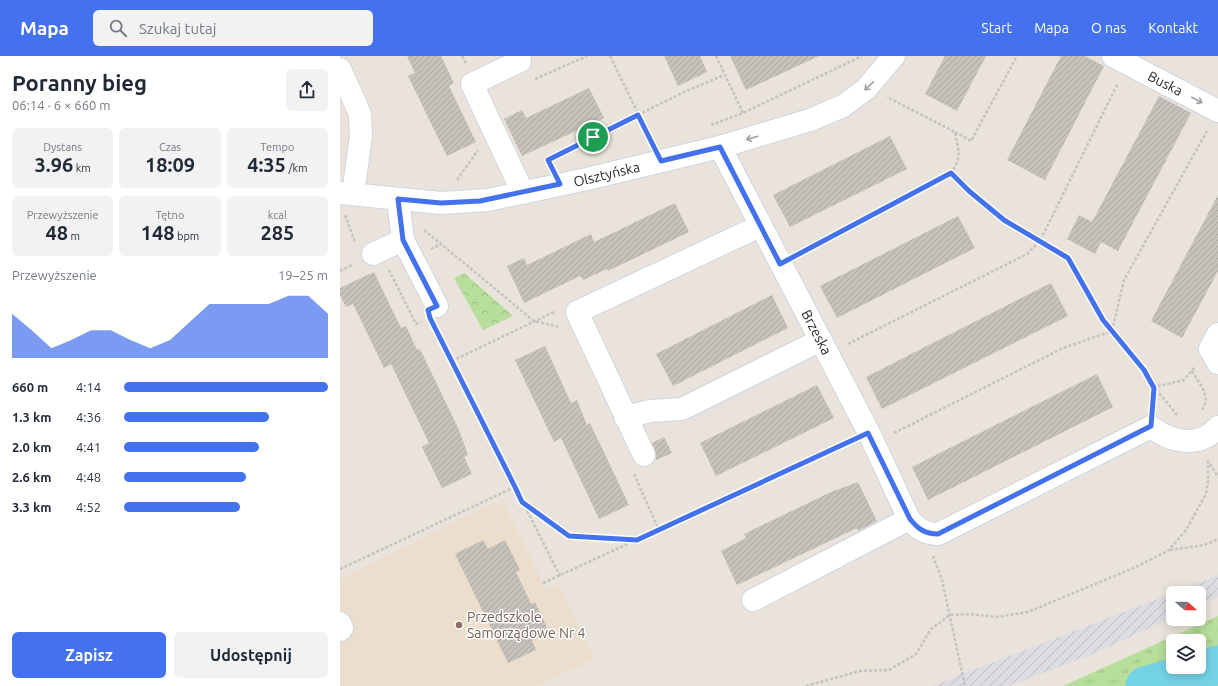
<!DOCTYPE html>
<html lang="pl">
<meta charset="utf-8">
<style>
:root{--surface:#fff;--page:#f2f2f3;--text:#1f2937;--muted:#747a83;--accent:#4472ef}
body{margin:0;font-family:Ubuntu,sans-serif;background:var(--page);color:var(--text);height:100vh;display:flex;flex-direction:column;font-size:15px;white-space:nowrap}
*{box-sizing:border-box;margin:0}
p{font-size:13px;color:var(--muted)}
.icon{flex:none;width:22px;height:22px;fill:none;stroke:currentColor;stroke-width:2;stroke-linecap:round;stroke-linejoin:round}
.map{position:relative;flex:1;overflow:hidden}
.sheet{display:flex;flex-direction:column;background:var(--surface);width:340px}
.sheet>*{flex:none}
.needle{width:26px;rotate:110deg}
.fabs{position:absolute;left:826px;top:530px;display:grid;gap:8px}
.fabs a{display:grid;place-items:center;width:40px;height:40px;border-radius:6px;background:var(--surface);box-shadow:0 2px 10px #0003;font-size:20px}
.pin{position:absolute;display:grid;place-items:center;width:34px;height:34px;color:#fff;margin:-17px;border:2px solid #fff;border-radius:50%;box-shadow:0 1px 4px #0007}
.round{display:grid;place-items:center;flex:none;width:42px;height:42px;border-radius:6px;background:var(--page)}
.overview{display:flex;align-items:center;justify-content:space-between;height:68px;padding:0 12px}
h1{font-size:22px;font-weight:600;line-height:30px}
.figures{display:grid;grid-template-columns:repeat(3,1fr);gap:6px;height:68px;padding:4px 12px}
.figures div{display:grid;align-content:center;border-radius:6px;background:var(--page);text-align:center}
.figures b{font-size:20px;font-weight:600}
.figures small{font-size:11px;font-weight:400}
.figures p{font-size:11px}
.chart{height:112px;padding:8px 12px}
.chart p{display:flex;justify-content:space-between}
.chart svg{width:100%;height:72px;margin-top:4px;fill:var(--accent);opacity:.7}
.button{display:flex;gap:8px;margin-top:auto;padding:8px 12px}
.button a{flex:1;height:46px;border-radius:6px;background:var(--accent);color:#fff;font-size:16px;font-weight:600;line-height:46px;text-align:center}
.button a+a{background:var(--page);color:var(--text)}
ul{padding:0 12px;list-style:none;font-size:13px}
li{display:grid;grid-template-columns:64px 48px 1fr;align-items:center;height:30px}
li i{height:10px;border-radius:5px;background:var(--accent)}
header{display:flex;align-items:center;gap:24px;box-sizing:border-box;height:56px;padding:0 20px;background:var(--accent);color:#fff}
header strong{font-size:19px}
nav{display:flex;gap:22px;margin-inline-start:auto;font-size:14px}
.search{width:280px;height:36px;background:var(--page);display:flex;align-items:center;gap:10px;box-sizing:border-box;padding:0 14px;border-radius:6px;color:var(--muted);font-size:15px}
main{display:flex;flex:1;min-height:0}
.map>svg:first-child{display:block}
.industrial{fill:url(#industrial-furrows)}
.education{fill:#ebdecc}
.grass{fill:url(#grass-tufts);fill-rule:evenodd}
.forest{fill:url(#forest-crowns)}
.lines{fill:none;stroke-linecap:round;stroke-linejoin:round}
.river{stroke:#74d2e7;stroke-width:39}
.building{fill:url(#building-hatch)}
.minor-casing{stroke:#d1d5e1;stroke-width:24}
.path{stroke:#c3c3c3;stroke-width:2.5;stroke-dasharray:3 2;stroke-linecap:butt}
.minor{stroke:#fff;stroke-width:22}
.oneway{stroke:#9f9f9f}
.route-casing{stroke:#fff;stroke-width:8}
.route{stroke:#4472ef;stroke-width:5}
.education-dot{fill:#8d6e63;stroke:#fff;stroke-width:1.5}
.labels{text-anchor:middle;stroke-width:3;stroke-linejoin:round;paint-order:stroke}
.street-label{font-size:14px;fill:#292929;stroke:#fff}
.education-label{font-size:14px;fill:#785e54;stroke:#fff;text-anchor:start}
</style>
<header>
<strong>Mapa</strong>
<div class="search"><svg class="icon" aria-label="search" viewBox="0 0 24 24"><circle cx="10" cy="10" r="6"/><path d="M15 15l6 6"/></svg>Szukaj tutaj</div>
<nav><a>Start</a><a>Mapa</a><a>O nas</a><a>Kontakt</a></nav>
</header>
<main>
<section class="sheet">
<div class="overview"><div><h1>Poranny bieg</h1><p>06:14 · 6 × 660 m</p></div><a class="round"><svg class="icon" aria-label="share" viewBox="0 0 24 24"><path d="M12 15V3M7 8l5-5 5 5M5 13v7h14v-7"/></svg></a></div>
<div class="figures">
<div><p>Dystans</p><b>3.96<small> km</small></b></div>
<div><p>Czas</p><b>18:09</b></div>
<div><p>Tempo</p><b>4:35<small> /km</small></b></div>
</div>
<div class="figures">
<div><p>Przewyższenie</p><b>48<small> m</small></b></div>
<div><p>Tętno</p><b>148<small> bpm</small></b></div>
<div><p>kcal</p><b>285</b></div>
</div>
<div class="chart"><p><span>Przewyższenie</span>19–25 m</p>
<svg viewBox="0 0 160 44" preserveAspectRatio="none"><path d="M0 44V17L10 27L20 38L30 33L40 27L50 27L60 33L70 38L80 33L90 22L100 11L110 11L120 11L130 11L140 6L150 6L160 17V44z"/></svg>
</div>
<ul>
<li><b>660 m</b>4:14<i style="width:100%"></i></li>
<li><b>1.3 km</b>4:36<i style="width:71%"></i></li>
<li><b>2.0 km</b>4:41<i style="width:66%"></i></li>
<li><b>2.6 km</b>4:48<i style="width:60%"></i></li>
<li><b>3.3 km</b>4:52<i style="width:57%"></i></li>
</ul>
<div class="button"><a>Zapisz</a><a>Udostępnij</a></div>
</section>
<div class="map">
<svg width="878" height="630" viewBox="0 0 878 630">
<defs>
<pattern id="industrial-furrows" width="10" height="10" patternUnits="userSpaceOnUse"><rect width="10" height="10" fill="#dddce3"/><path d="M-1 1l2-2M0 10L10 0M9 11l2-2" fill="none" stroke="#bebdc3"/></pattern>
<pattern id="grass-tufts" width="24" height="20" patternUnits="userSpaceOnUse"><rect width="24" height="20" fill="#b7de9b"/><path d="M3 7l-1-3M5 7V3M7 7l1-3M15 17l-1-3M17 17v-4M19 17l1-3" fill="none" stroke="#9dbe86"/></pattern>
<pattern id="forest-crowns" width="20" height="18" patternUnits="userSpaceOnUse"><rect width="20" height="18" fill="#b7de9b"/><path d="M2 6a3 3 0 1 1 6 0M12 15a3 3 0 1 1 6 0" fill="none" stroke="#9dbe86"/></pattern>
<pattern id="building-hatch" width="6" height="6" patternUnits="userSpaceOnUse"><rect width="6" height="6" fill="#c6c1ba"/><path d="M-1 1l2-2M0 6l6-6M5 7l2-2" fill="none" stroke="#aaa6a0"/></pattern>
</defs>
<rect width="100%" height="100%" fill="#eae3db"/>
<g class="industrial">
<polygon points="878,519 878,541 859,549 859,537 834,537"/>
<polygon points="833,537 833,561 753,598 669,630 592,630"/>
</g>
<polygon class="education" points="153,447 166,451 206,534 219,528 254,603 197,630 0,630 0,523"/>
<path class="grass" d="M878 560V630H723ZM833 585H859V611H833Z"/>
<g class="forest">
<polygon points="124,217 173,260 143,274 114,222"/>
<polygon points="878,590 878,630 769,630 833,607 833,611 859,611 859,597"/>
</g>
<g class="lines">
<polyline class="river" points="805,630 878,609"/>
</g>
<g class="building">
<polygon points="67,0 101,0 114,27 109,30 136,86 107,100 68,20 75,17"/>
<polygon points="324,0 360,0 367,16 338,30"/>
<polygon points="390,0 479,0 406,34"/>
<polygon points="605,0 646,0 617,55 585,38"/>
<polygon points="721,0 745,0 764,10 705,124 667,104"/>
<polygon points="249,32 264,62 182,100 164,63 182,54 186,62"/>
<polygon points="819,40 851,57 778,195 761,186 755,198 727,183 739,159 752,166"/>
<polygon points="550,80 567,113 450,171 433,139"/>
<polygon points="878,139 878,215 842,282 811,265"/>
<polygon points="335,147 349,176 268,215 267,213 243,224 240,220 184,247 167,210 184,202 187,209 251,178 254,186"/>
<polygon points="618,160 635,192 497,262 480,230"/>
<polygon points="34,216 61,272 66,270 77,294 80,293 119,374 128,399 124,401 132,418 102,432 82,391 89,387 51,308 44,312 13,248 6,251 0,239 0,232"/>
<polygon points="711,227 728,260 542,353 526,321"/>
<polygon points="432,239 448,272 333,330 316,298"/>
<polygon points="205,290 231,347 237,344 247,369 250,367 289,449 259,463 221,382 214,386 175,304"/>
<polygon points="757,318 773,351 588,444 572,411"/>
<polygon points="477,329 494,362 376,420 360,387"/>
<polygon points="324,381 332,397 316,404 315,394 312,387"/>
<polygon points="518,426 537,465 518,475 517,472 397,529 381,495 406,482 404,478 491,436"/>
<polygon points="143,484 148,493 165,484 180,514 176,516 191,548 195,546 209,576 192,585 196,594 168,607 115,498"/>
</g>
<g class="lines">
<g class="minor-casing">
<g id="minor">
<path id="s1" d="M773 0 878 55"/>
<polyline points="180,5 132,28 183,137"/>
<polyline points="0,13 20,58 21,80 13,138"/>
<path id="s2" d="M380 91 529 377 569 463C578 473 585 478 598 478L811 371C830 386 860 393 878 371"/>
<path id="s3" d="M0 137 101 147 148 144 247 123 380 91 470 64 503 50 526 33 554 0"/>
<polyline points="63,184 97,250"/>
<polyline points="33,198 63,184 58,143"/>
<polyline points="878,278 870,293 878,307"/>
<polyline points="285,361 310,355 342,353 481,284"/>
<polyline points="304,399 237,256 420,170"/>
<polyline points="413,544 569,463"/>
<polyline points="0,567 2,572 0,574"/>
</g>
</g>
<g class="path">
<polyline points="122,0 126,7"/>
<polyline points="270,0 312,86"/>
<polyline points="376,0 403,57"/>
<polyline points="195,23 247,0"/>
<polyline points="371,69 403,57 522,0"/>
<polyline points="615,76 631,85 677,0"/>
<polyline points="210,108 208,104 344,36 384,19"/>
<polyline points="611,117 629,135 664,164 729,202 763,264 772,274"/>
<polyline points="117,124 138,94"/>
<polyline points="5,159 15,186"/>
<polyline points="84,174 194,265 219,271"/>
<polyline points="91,193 101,188"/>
<path d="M460 197 611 117C623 100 618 95 615 76L547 41"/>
<polyline points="49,214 76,268 81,266"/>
<polyline points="0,215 14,208"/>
<polyline points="95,272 220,520"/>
<polyline points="772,275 784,224 867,75"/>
<polyline points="508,288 687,198 700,185 778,27"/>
<polyline points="112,305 216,255"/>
<path d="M852 315C859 327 872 341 862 354"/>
<polyline points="837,359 814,331 844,324 855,311"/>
<polyline points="554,377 723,292 772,275 804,314 814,331 813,350"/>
<polyline points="870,408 878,421"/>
<polyline points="294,418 319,474"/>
<polyline points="182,446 229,480 296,484"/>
<polyline points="830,494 864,489 878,483"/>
<polyline points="593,500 602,524 625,630"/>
<polyline points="0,513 175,431"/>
<polyline points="203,527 510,385"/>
<polyline points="466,630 520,615 549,614 576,598 591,573 610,559 630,558 657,561 688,556 796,511 829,494 846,474 866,438 868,425 868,404"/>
</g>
<use href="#minor" class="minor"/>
</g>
<defs><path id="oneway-shaft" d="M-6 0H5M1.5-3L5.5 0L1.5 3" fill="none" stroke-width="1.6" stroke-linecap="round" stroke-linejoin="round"/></defs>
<g class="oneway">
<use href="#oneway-shaft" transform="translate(529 30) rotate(136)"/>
<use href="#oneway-shaft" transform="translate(857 44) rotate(27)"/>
<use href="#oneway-shaft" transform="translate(412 82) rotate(164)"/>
</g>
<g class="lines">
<g class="route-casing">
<path id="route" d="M298 59 321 105 380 91 440 208 611 117 629 135 664 164 728 202 763 264 804 314 814 332 811 370 598 478C585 478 578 473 570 463L528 377 297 484 229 480 182 446 175 431 90 262 88 254 97 250 63 184 58 143 101 147 140 145 220 128 208 104Z"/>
</g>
<use href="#route" class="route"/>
</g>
<circle class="education-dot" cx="119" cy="569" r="4"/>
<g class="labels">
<g class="street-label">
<text dy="5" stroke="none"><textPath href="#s1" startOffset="59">Buska</textPath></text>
<text dy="5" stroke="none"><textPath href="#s3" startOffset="270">Olsztyńska</textPath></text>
<text dy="5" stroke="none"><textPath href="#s2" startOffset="209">Brzeska</textPath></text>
</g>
<g class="education-label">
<text x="127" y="566">Przedszkole<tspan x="127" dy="16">Samorządowe Nr 4</tspan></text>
</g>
</g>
</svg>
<div class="fabs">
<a><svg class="needle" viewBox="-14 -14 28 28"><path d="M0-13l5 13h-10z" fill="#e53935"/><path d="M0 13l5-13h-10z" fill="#747a83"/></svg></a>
<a><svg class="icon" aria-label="layers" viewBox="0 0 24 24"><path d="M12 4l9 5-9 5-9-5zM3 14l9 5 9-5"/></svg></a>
</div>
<div class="pin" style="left:253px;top:81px;background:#1e9e55"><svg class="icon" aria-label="arrive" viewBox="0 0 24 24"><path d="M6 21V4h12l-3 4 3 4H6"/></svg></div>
</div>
</main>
